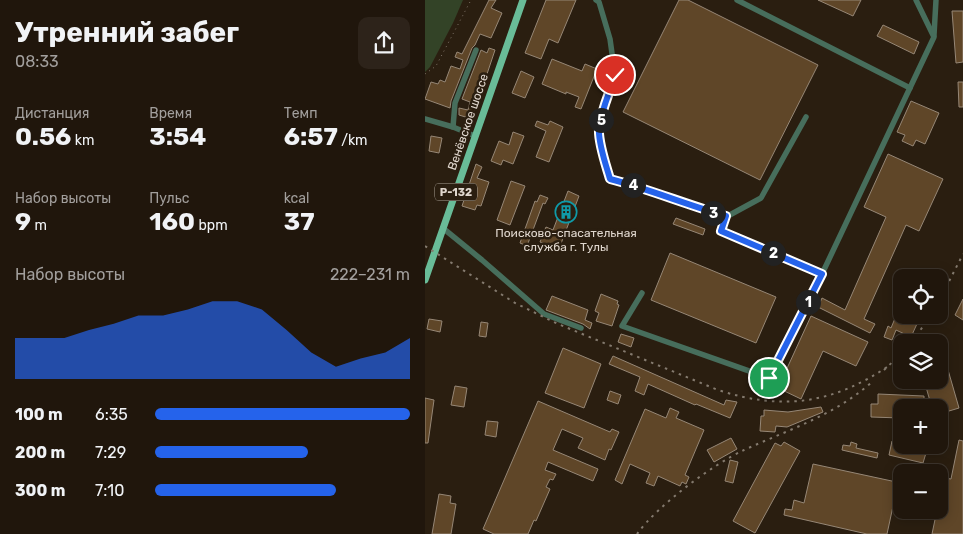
<!DOCTYPE html>
<html lang="ru">
<meta charset="utf-8">
<style>
:root{--surface:#20160c;--page:#2d231a;--text:#f1f3f6;--muted:#a29f9d;--line:#3d352d;--accent:#2563eb}
body{margin:0;font-family:Rubik,sans-serif;background:var(--page);color:var(--text);height:100vh;display:flex;flex-direction:column;font-size:19px;white-space:nowrap}
*{box-sizing:border-box;margin:0}
p{font-size:16px;color:var(--muted)}
.icon{flex:none;width:28px;height:28px;fill:none;stroke:currentColor;stroke-width:2;stroke-linecap:round;stroke-linejoin:round}
.map{position:relative;flex:1;overflow:hidden}
.sheet{display:flex;flex-direction:column;background:var(--surface);width:425px}
.sheet>*{flex:none}
.tools{position:absolute;left:468px;top:269px;display:grid;gap:10px}
.tools a{display:grid;place-items:center;width:55px;height:55px;border-radius:10px;background:var(--surface);box-shadow:0 2px 12px #0003,0 0 0 1px var(--line);font-size:25px}
.pin{position:absolute;display:grid;place-items:center;width:42px;height:42px;color:#fff;margin:-21px;border:2px solid #fff;border-radius:50%;box-shadow:0 1px 5px #0007}
.km{position:absolute;width:25px;height:25px;margin:-12px;border-radius:50%;background:#222;color:#fff;font-size:14px;line-height:25px;text-align:center}
.round{display:grid;place-items:center;flex:none;width:52px;height:52px;border-radius:10px;background:var(--page)}
.head{display:flex;align-items:center;justify-content:space-between;height:85px;padding:0 15px}
h1{font-size:28px;font-weight:700;line-height:38px}
.metrics{display:grid;grid-template-columns:repeat(3,1fr);gap:8px;height:85px;padding:5px 15px}
.metrics div{display:grid;align-content:center}
.metrics b{font-size:25px;font-weight:700}
.metrics small{font-size:14px;font-weight:400}
.metrics p{font-size:14px}
.chart{height:140px;padding:10px 15px}
.chart p{display:flex;justify-content:space-between}
.chart svg{width:100%;height:90px;margin-top:5px;fill:var(--accent);opacity:.7}
ul{padding:0 15px;list-style:none;font-size:16px}
li{display:grid;grid-template-columns:80px 60px 1fr;align-items:center;height:38px}
li i{height:12px;border-radius:6px;background:var(--accent)}
main{display:flex;flex:1;min-height:0}
.map>svg:first-child{display:block}
.green{fill:#334327}
.building{fill:#5f4628;stroke:#968776}
.lines{fill:none;stroke-linecap:round;stroke-linejoin:round}
.path{stroke:#80756a;stroke-width:1;stroke-dasharray:1 4;stroke-linecap:butt}
.minor{stroke:#476e5c;stroke-width:5.5}
.major{stroke:#69bc98;stroke-width:7}
.rail{stroke:#847a6e;stroke-width:2;stroke-dasharray:2.5 5;stroke-linecap:butt}
.route-casing{stroke:#fff;stroke-width:10}
.route{stroke:#2563eb;stroke-width:6}
.labels{text-anchor:middle;stroke-width:5;stroke-linejoin:round;paint-order:stroke}
.shield{fill:#2a1e10;stroke:#a9a095;stroke-width:1}
.shield-label{font-size:11px;font-weight:bold;fill:#e0d7ce}
.street-label{font-size:12px;fill:#e0d7ce;stroke:#2a1e10}
.poi-label{font-size:12px;fill:#e0d7ce;stroke:#2a1e10}
</style>
<main>
<section class="sheet">
<div class="head"><div><h1>Утренний забег</h1><p>08:33</p></div><a class="round"><svg class="icon" aria-label="share" viewBox="0 0 24 24"><path d="M12 15V3M7 8l5-5 5 5M5 13v7h14v-7"/></svg></a></div>
<div class="metrics">
<div><p>Дистанция</p><b>0.56<small> km</small></b></div>
<div><p>Время</p><b>3:54</b></div>
<div><p>Темп</p><b>6:57<small> /km</small></b></div>
</div>
<div class="metrics">
<div><p>Набор высоты</p><b>9<small> m</small></b></div>
<div><p>Пульс</p><b>160<small> bpm</small></b></div>
<div><p>kcal</p><b>37</b></div>
</div>
<div class="chart"><p><span>Набор высоты</span>222–231 m</p>
<svg viewBox="0 0 160 44" preserveAspectRatio="none"><path d="M0 44V24L10 24L20 24L30 20L40 17L50 13L60 13L70 10L80 6L90 6L100 10L110 20L120 31L130 38L140 34L150 31L160 24V44z"/></svg>
</div>
<ul>
<li><b>100 m</b>6:35<i style="width:100%"></i></li>
<li><b>200 m</b>7:29<i style="width:60%"></i></li>
<li><b>300 m</b>7:10<i style="width:71%"></i></li>
</ul>
</section>
<div class="map">
<svg width="538" height="534" viewBox="0 0 538 534">
<rect width="100%" height="100%" fill="#2a1e10"/>
<polygon class="green" points="0,0 38,0 28,23 5,67 0,72"/>
<g class="building">
<polygon points="64,0 71,0 66,8 77,13 66,38 55,34 50,45 47,48 26,101 25,108 0,99 6,82 13,84 15,80 20,82 26,66 35,69 38,60 30,57 32,52 37,54"/>
<polygon points="121,0 151,0 133,43 124,39 116,59 100,53"/>
<polygon points="254,0 263,0 393,65 335,180 198,112"/>
<polygon points="393,0 436,0 428,16"/>
<polygon points="527,11 538,11 538,62 531,63"/>
<polygon points="458,25 494,42 489,54 452,36"/>
<polygon points="64,48 70,50 47,119 34,115 34,108 43,110 45,102 37,99 56,50 62,53"/>
<polygon points="127,59 157,71 160,64 172,69 156,109 150,107 154,97 141,92 141,94 117,84"/>
<polygon points="96,71 109,77 100,98 87,93"/>
<polygon points="533,82 538,82 538,107 534,107"/>
<polygon points="486,101 514,113 500,144 491,140 488,146 477,141 480,135 472,132"/>
<polygon points="112,121 123,125 125,121 138,127 124,162 111,157 121,131 110,126"/>
<polygon points="88,132 99,136 88,164 78,160 76,165 66,161 74,141 84,145"/>
<polygon points="6,136 17,138 14,153 4,151"/>
<polygon points="463,154 518,179 494,231 481,225 439,319 450,324 445,333 393,307 397,298 420,310 461,217 439,207"/>
<polygon points="51,164 57,167 52,178 64,182 56,206 52,205 50,210 37,206"/>
<polygon points="86,181 100,186 85,225 72,220"/>
<polygon points="143,191 154,196 134,249 115,242 121,227 128,230"/>
<polygon points="115,195 123,198 120,204 118,203 102,246 95,243 110,201 112,202"/>
<polygon points="251,218 280,229 278,235 248,224"/>
<polygon points="245,253 351,297 331,343 226,300"/>
<polygon points="176,294 193,301 192,304 194,305 187,326 171,321 174,313 170,311"/>
<polygon points="127,296 163,310 160,320 167,323 165,329 158,324 121,310"/>
<polygon points="538,299 538,320 530,315"/>
<polygon points="476,304 476,315 496,315 486,337 471,330 467,340 459,337 463,326 466,328"/>
<polygon points="386,316 443,342 431,366 398,351 376,399 353,388"/>
<polygon points="4,319 17,321 15,332 2,329"/>
<polygon points="56,322 63,323 61,337 54,336"/>
<polygon points="196,334 209,338 206,347 193,342"/>
<polygon points="138,348 176,364 159,408 120,393"/>
<polygon points="188,356 299,405 301,400 312,402 305,418 271,404 270,405 223,384 219,395 210,391 215,377 184,364"/>
<polygon points="519,356 534,408 514,414 514,408 507,408 499,380 514,380 514,358"/>
<polygon points="30,386 42,388 39,407 26,405"/>
<polygon points="185,391 196,395 193,404 182,400"/>
<polygon points="453,394 499,396 499,408 476,408 476,418 446,417 446,404 453,404"/>
<polygon points="0,398 9,400 3,443 0,443"/>
<polygon points="113,401 185,432 187,429 194,432 186,450 184,449 180,460 153,448 158,438 137,429 128,450 173,469 168,481 123,462 120,470 131,474 128,480 125,479 121,487 125,489 111,521 109,520 103,534 69,534 58,529"/>
<polygon points="396,407 398,412 362,427 351,426 350,432 335,431 336,416 339,416 339,410 363,412"/>
<polygon points="245,408 254,412 251,418 279,430 260,475 264,477 261,484 257,482 255,486 233,476 229,486 221,483 225,473 205,464 197,484 190,480 220,409 241,418"/>
<polygon points="62,421 73,422 71,437 60,435"/>
<polygon points="306,438 312,449 289,462 282,450"/>
<polygon points="534,440 538,441 538,534 507,534 512,510 514,510 514,502 519,478 526,479"/>
<polygon points="467,441 480,445 479,448 501,453 498,463 464,455"/>
<polygon points="359,442 375,451 330,533 308,521 350,443 356,446"/>
<polygon points="426,442 432,444 431,448 453,453 452,458 417,450 418,445 425,446"/>
<polygon points="305,460 313,462 308,483 300,481"/>
<polygon points="388,464 476,483 476,499 470,497 462,534 442,534 359,515 360,509 367,510 369,500 379,503"/>
<polygon points="14,494 26,496 25,503 31,504 26,534 7,534"/>
</g>
<g class="lines">
<polyline class="path" points="0,74 11,66 46,0"/>
<g class="minor">
<path d="M171 0 174 2 185 39 190 75 178 111 174 130 179 158 185 179C224 189 262 205 301 217L296 231 397 274 509 37 491 0"/>
<polyline points="312,0 485,88"/>
<polyline points="509,35 511,0"/>
<polyline points="0,119 28,127 50,136"/>
<polyline points="28,127 30,103 51,50"/>
<polyline points="301,217 336,198 381,117"/>
<polyline points="19,229 57,260 119,314 156,328"/>
<polyline points="217,293 197,326 344,378"/>
<polyline points="336,394 397,274"/>
</g>
<polyline class="major" points="0,280 98,0"/>
<g class="rail">
<path d="M0 246 90 303 133 324 293 390C358 411 408 404 465 365"/>
<polyline points="514,301 538,254"/>
<polyline points="487,342 506,315"/>
<polyline points="459,370 476,354"/>
<path d="M212 534C233 505 287 465 319 450 363 430 410 415 447 382"/>
</g>
</g>
<g class="lines">
<g class="route-casing">
<path id="route" d="M190 75C185 92 176 110 174 129 173 143 181 165 185 179 224 189 262 205 301 216L296 231 397 274 344 378"/>
</g>
<use href="#route" class="route"/>
</g>
<defs>
<g id="building-ring" transform="scale(1.125)"><circle r="9.5" fill="#2a1e10" stroke="#0f9aa8" stroke-width="1.5"/><path d="M-4-6H4V6H1V3H-1V6H-4ZM-2.5-4.3h1.7v1.8h-1.7ZM.8-4.3h1.7v1.8H.8ZM-2.5-1h1.7V.8h-1.7ZM.8-1h1.7V.8H.8Z" fill="#0f9aa8"/></g>
</defs>
<g fill-rule="evenodd">
<use href="#building-ring" x="141" y="212"/>
</g>
<g class="labels">
<rect class="shield" x="10" y="183.5" width="42" height="17" rx="4"/>
<g class="shield-label">
<text x="31" y="196">Р-132</text>
</g>
<g class="street-label">
<text transform="translate(43 122) rotate(-71)" y="4">Венёвское шоссе</text>
</g>
<g class="poi-label">
<text x="141" y="237">Поисково-спасательная<tspan x="141" dy="14">служба г. Тулы</tspan></text>
</g>
</g>
</svg>
<div class="tools">
<a><svg class="icon" aria-label="locate" viewBox="0 0 24 24"><circle cx="12" cy="12" r="6"/><path d="M12 2v4M12 18v4M2 12h4M18 12h4"/></svg></a>
<a><svg class="icon" aria-label="layers" viewBox="0 0 24 24"><path d="M12 4l9 5-9 5-9-5zM3 14l9 5 9-5"/></svg></a>
<a>+</a>
<a>−</a>
</div>
<div class="pin" style="left:344px;top:378px;background:#1e9e55"><svg class="icon" aria-label="arrive" viewBox="0 0 24 24"><path d="M6 21V4h12l-3 4 3 4H6"/></svg></div>
<div class="pin" style="left:190px;top:75px;background:#d93025"><svg class="icon" aria-label="check" viewBox="0 0 24 24"><path d="M5 12l5 5 9-10"/></svg></div>
<b class="km" style="left:383px;top:302px">1</b>
<b class="km" style="left:348px;top:253px">2</b>
<b class="km" style="left:288px;top:213px">3</b>
<b class="km" style="left:208px;top:185px">4</b>
<b class="km" style="left:176px;top:120px">5</b>
</div>
</main>
